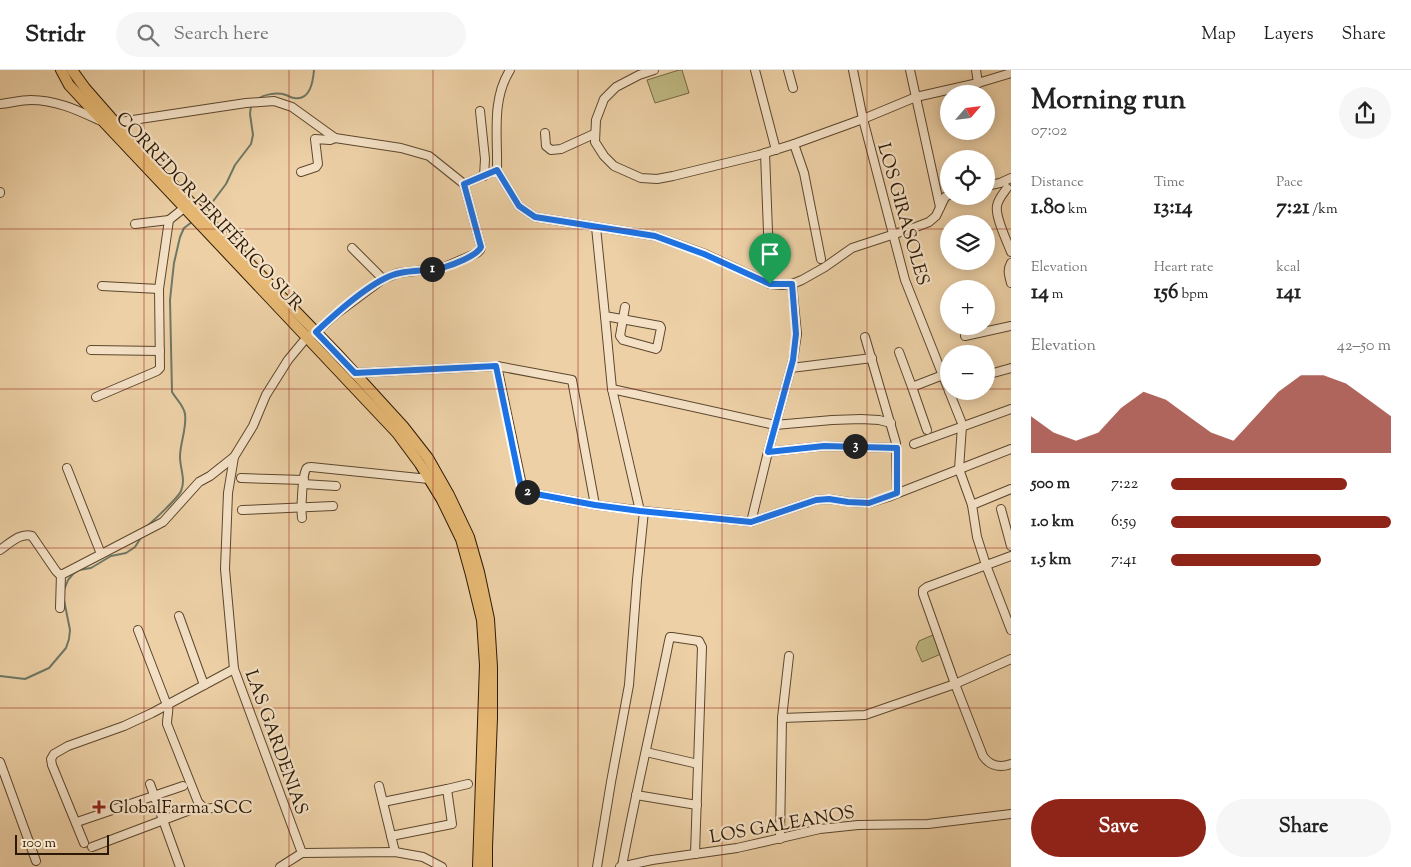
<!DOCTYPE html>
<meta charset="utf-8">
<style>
:root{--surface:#fff;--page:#f6f6f6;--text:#222;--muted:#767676;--line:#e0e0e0;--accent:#8f2418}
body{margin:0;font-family:"Sorts Mill Goudy",serif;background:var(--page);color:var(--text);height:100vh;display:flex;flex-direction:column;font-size:19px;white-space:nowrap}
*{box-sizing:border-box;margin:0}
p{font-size:16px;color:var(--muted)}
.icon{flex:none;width:28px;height:28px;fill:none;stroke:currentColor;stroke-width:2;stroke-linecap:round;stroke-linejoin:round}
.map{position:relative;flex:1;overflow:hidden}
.drawer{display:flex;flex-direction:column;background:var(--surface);width:400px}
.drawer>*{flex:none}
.needle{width:32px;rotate:62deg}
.buttons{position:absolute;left:940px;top:15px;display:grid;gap:10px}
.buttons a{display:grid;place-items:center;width:55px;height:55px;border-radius:50%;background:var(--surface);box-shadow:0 2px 12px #0003;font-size:25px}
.scale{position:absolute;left:15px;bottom:12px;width:94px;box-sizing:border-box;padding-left:5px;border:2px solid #2c1905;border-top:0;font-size:14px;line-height:18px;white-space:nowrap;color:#2c1905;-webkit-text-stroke:4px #f3e0c5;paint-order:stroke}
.pin{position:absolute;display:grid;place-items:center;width:42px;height:42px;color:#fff;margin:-51px -21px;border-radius:50% 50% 50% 0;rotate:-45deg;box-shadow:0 0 5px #0007}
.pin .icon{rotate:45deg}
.km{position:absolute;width:25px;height:25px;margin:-12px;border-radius:50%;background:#222;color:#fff;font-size:14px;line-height:25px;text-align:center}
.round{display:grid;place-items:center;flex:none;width:52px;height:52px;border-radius:26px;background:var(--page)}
.summary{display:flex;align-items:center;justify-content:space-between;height:85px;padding:0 20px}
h1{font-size:28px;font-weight:700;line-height:38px}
.metrics{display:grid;grid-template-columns:repeat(3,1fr);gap:8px;height:85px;padding:5px 20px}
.metrics div{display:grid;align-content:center}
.metrics b{font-size:21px;font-weight:700}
.metrics small{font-size:14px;font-weight:400}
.metrics p{font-size:14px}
.chart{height:140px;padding:10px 20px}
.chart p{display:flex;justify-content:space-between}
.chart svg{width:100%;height:90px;margin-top:5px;fill:var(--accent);opacity:.7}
.primary-button{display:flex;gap:10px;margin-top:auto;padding:10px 20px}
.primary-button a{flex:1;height:58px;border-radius:30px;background:var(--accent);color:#fff;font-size:20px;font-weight:700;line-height:58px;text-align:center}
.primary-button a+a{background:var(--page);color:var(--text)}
ul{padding:0 20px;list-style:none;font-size:16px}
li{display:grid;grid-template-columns:80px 60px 1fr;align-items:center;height:38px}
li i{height:12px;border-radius:6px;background:var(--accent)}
header{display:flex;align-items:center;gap:30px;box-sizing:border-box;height:70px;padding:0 25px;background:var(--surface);border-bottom:1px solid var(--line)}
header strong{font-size:24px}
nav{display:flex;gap:28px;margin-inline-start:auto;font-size:18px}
.search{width:350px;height:45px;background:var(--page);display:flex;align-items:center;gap:12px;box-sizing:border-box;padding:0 18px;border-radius:28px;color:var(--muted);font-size:19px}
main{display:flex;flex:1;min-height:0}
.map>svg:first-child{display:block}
.green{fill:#bfb982;stroke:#766944}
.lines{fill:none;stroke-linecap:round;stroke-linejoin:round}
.stream{stroke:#6d7866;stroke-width:2}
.minor-casing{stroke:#5c472d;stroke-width:10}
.major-casing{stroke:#2c1905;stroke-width:12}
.minor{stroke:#f3e0c5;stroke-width:8}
.major{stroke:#e6b873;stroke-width:10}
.route-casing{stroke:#fff;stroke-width:10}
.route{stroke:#1a73e8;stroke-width:6}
.grid{fill:none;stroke:#8f2418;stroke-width:1;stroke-opacity:0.55}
.poi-dot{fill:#8f2418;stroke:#f3e0c5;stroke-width:2}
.labels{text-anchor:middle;stroke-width:4.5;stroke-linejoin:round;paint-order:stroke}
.street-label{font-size:18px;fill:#2c1905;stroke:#f3e0c5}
.poi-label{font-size:18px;fill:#2c1905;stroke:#f3e0c5;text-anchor:start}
</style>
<header>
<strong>Stridr</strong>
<div class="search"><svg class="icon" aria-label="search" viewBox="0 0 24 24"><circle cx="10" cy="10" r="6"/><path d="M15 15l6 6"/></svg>Search here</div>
<nav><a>Map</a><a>Layers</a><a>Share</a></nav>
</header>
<main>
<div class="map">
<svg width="1011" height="797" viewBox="0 0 1011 797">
<rect width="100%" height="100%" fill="#edd0a6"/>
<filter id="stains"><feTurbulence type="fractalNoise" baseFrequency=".004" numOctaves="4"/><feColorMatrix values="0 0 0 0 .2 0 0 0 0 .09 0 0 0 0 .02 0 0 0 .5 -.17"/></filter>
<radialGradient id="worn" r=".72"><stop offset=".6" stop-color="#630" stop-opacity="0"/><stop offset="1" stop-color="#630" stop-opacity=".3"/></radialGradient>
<g class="green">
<polygon points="679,0 682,0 689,23 655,33 647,10"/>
<polygon points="933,565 941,584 922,592 916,578 919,571"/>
</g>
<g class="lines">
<g class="stream">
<path d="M256 30C264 24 277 22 286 25 289 26 291 28 294 28 310 31 313 12 314 0"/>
<polyline points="204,140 211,134 226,114 235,95 251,74 253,65 250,44 251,36"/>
<path d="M146 457C153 451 178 428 181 421 186 410 180 398 180 387 180 373 187 358 185 344 184 336 176 329 172 322L170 230 172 211 174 193 180 167 184 158 192 152"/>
<polyline points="0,606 25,609 49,598 66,578 69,569 70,560 64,530 64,520 68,510 73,504 79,500 91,498 111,486 126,483 135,477 142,466"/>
</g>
<g class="minor-casing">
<g id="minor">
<polyline points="654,0 639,5 616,17 604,29 596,50 595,72 604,86 614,96 641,108 657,109 673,106 759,85 794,74 863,49 916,27 978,13 1011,3"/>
<polyline points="755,0 776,80"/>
<polyline points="788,0 793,18"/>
<polyline points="853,0 863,49 905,210 949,321"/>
<polyline points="910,0 940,137"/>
<polyline points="976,0 978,13"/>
<path d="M0 34C10 33 21 30 31 30 56 30 77 40 99 50"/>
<polyline points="480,41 485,89 484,106"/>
<polyline points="113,53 246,33 274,31 292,37 335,68 401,78 429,86 464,114 497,100 519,136 535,147 655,166 705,184 770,214 782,215 792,214 802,210 825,197 852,178 916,157 929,152 936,146 945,127 949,125"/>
<polyline points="545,63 546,76 551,80 561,79 594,64"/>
<polyline points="794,74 804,103 821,189"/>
<polyline points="765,83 770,214"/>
<path d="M497 100C498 67 491 30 510 0"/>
<polyline points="301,102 316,97 318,94 315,69 330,70 335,68"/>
<polyline points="986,116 1000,113 1011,108"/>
<path d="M1007 118C1003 124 998 129 997 136 995 147 1007 171 1011 182"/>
<polyline points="0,122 0,123"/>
<polyline points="135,154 169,150"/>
<polyline points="596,157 605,246 660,256 661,258 657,278 656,279 623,270 620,266 625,237"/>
<polyline points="352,178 383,209"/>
<path d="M1011 193C1007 200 1009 205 1011 213"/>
<polyline points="102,216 159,219"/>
<polyline points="605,246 612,319 640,441"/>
<polyline points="965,266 1011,256"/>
<polyline points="865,267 896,373 897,423"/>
<polyline points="91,280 160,281"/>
<polyline points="899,282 912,317"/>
<polyline points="497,296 523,420 525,422 595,435"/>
<polyline points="791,298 872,288"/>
<polyline points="355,303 497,296 572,310 595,435 643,441 751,452 816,430 829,429 849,432 869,433 888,427 1011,379"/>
<polyline points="986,305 1011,298"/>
<polyline points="612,319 775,355 832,350 861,349 879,350 891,353"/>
<polyline points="949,321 961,351"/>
<polyline points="96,327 157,301 160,298 159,219 169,150 184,138"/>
<polyline points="962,356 959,399 972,435 977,467 986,495 1011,560"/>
<polyline points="927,360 912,317 943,305"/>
<polyline points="914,374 1011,339"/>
<polyline points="768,382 824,376 897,378"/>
<polyline points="67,398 101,484"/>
<polyline points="241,408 304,410"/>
<polyline points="303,414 336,416"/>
<polyline points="972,435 1011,419"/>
<polyline points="1001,439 1011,476"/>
<polyline points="242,440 333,436"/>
<path d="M302 448C301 440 302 402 307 398 308 397 310 397 311 397L429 409"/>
<polyline points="751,452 768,382 793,290 797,264 792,214"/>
<path d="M0 480C10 473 21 462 32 466L56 501 59 504H63L163 452 199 412 210 406 234 387"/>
<path d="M1011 486 927 517 923 520V524L955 614 983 686C990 696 1000 698 1011 694"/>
<polyline points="60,538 61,504"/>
<polyline points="179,546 204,615"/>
<path d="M138 560 165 630C171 637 167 644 167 654L198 732 205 739 220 737"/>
<polyline points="782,648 865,645 955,614 1011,589"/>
<polyline points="646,682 698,694"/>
<polyline points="0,692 36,791"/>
<polyline points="150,714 180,797"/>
<polyline points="379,716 395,782"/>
<polyline points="447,719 468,714"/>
<polyline points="636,725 697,735"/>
<polyline points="383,732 447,719 452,754 391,766"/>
<polyline points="80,751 183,716"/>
<polyline points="780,769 782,648 789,586"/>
<polyline points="84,773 52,695 51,689 54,684 68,676 124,656 152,643 234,599"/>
<polyline points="92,777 190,740"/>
<polyline points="302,783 234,599 225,499 228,423 234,387 253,356 266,325 288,290 307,267 316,262 336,244 383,209 398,203 442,198 477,183 480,180 481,177 464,114"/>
<path d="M622 796C636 721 654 646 669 571L670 567H672L699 571 702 577 695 784"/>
<polyline points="280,797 302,783 395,782 423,787 442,797"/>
<polyline points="597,797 611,712 629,615 637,510 644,441"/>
<polyline points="620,797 652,790 737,778 820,759 858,755 928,754 1011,744"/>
</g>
</g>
<g class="major-casing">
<g id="major">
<polyline points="61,0 69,15 82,29 397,363 420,394 442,430 461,469 471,505 482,550 485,595 478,797"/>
<polyline points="72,0 85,18 134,74 340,287 403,356 428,388 449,425 469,467 479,502 489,549 492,597 492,648 487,777 487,797"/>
</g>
</g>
<use href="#minor" class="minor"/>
<use href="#major" class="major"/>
</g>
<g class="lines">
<g class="route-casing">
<path id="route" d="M497 100 519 136 535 147 655 166 704 184 770 214H792L796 264 793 290 768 382 824 376 897 378V423L869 433 848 432 829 429 816 430 751 452 640 441 595 435 525 422 523 420 521 417 496 296 355 303 316 262C334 245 376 207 400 203 413 200 428 201 442 198 452 195 477 186 481 177L464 114Z"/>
</g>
<use href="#route" class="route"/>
</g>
<path class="grid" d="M144 0V797M289 0V797M433 0V797M578 0V797M722 0V797M867 0V797M0 159H949M986 159H1011M0 319H949M986 319H1011M0 478H1011M0 638H1011"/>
<path class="poi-dot" d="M96.5 729.5h5v5h5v5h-5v5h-5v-5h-5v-5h5z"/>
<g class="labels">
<g class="street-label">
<text transform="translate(210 141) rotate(47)" y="6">CORREDOR PERIFÉRICO SUR</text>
<text transform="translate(904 144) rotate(74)" y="6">LOS GIRASOLES</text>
<text transform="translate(277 672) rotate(70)" y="6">LAS GARDENIAS</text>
<text transform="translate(782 754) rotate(-10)" y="6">LOS GALEANOS</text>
</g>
<g class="poi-label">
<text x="109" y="743">GlobalFarma SCC</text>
</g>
</g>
<rect width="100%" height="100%" filter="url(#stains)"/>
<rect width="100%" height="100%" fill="url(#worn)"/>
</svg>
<div class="buttons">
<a><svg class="needle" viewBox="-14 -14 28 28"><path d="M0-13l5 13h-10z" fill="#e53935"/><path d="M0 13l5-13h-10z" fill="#767676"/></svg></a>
<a><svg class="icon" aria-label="locate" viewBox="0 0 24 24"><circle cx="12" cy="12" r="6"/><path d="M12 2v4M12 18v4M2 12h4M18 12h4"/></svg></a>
<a><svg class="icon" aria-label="layers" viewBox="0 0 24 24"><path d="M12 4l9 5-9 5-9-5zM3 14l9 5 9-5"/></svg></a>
<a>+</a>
<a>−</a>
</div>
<div class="scale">100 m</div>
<div class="pin" style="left:770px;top:214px;background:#1e9e55"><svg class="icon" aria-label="arrive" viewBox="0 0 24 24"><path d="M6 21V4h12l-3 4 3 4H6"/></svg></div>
<b class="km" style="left:432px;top:199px">1</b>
<b class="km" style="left:527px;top:422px">2</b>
<b class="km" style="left:855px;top:376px">3</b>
</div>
<section class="drawer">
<div class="summary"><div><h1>Morning run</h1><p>07:02</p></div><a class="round"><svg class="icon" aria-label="share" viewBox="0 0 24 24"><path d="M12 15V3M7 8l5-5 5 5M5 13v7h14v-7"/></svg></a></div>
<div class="metrics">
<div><p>Distance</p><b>1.80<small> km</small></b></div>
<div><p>Time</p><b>13:14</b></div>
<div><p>Pace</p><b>7:21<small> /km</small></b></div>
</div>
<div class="metrics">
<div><p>Elevation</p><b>14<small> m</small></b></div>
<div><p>Heart rate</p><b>156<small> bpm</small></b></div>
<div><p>kcal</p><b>141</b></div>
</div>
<div class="chart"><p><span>Elevation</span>42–50 m</p>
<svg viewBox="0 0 160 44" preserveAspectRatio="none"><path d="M0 44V26L10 34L20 38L30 34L40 22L50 14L60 18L70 26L80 34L90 38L100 26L110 14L120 6L130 6L140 10L150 18L160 26V44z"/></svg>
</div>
<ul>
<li><b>500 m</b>7:22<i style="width:80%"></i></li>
<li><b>1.0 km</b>6:59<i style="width:100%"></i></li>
<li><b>1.5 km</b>7:41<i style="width:68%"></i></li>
</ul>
<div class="primary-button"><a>Save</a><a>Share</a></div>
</section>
</main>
